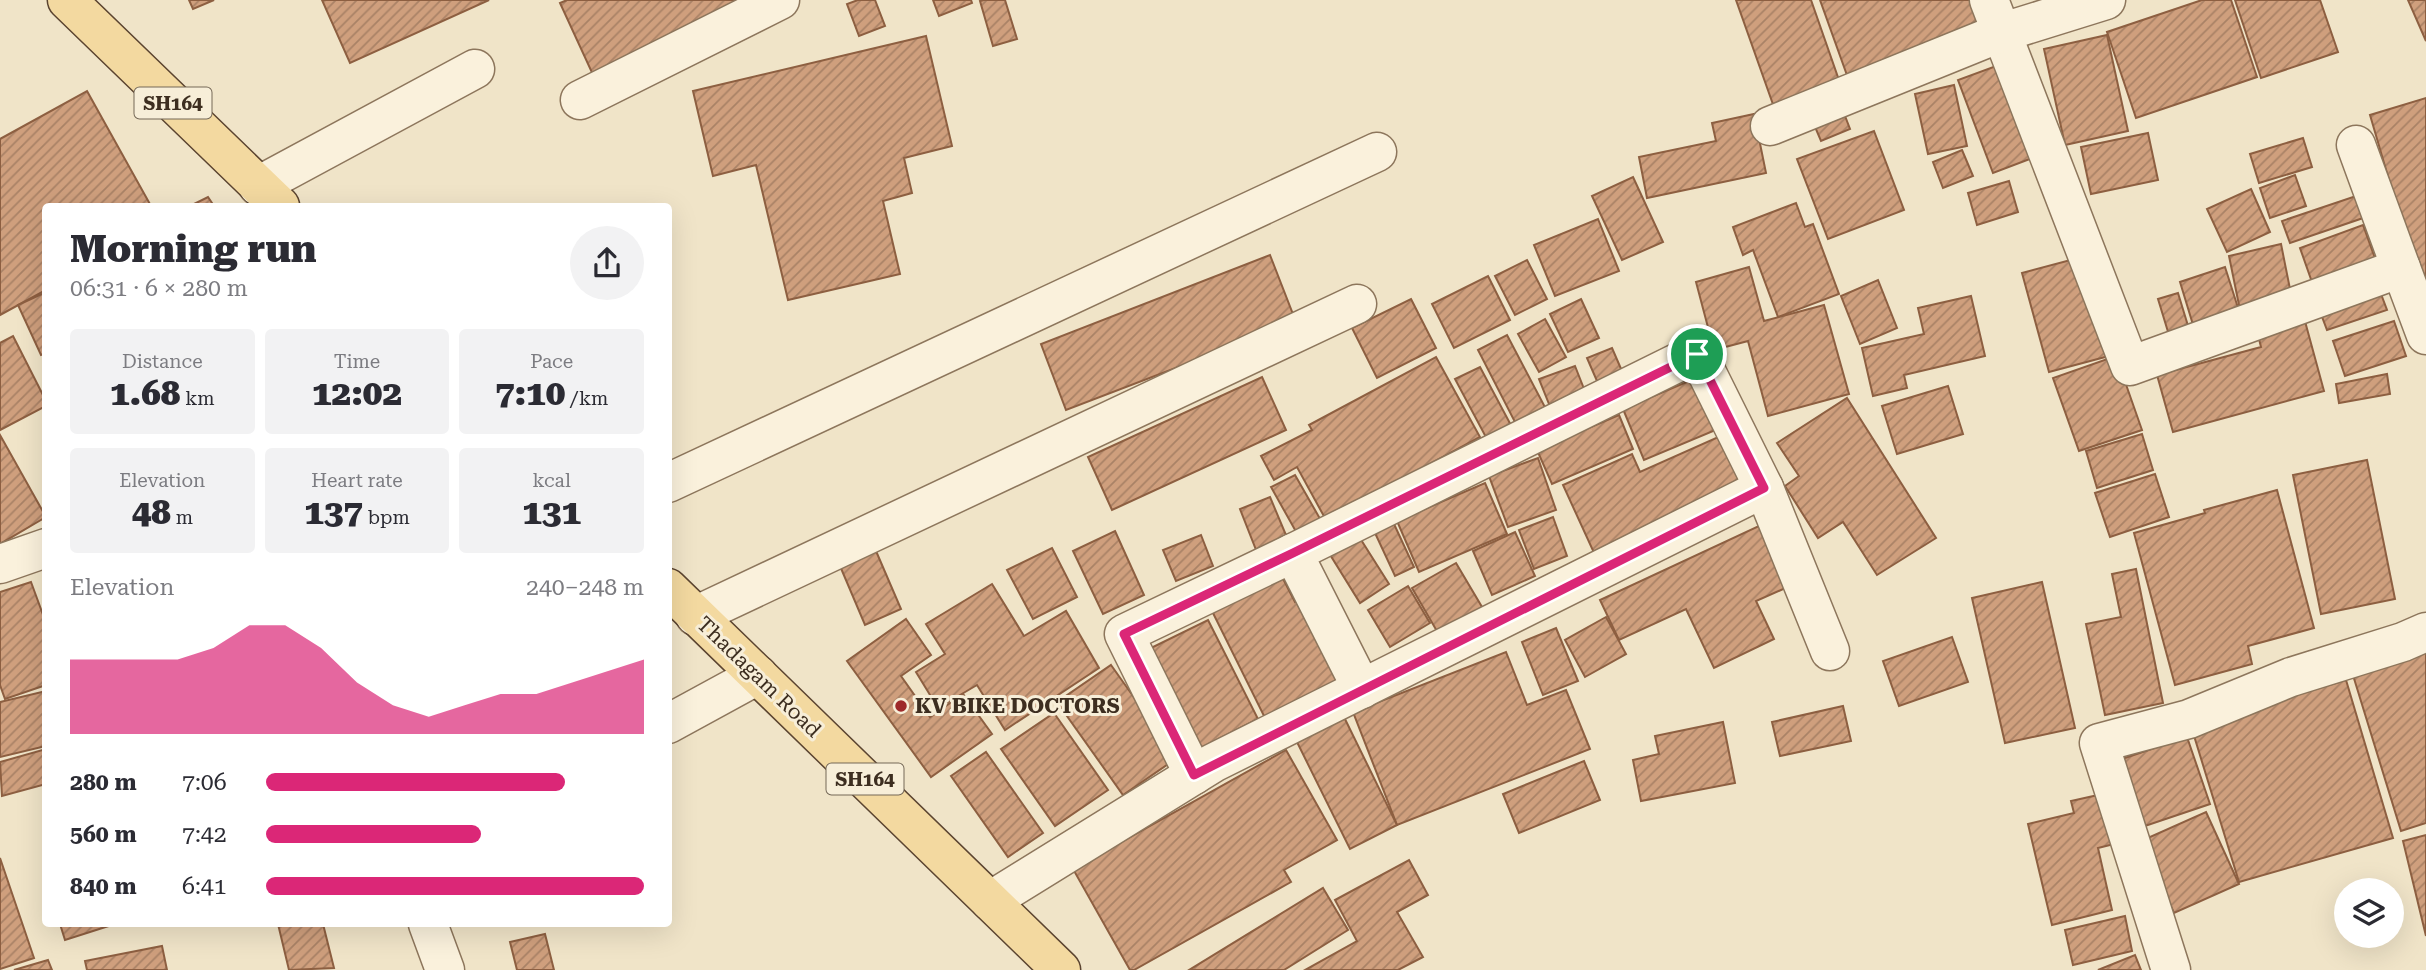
<!DOCTYPE html>
<meta charset="utf-8">
<style>
:root{--surface:#fff;--page:#f2f2f3;--text:#2b2b33;--muted:#7c7c81;--accent:#db2777}
body{margin:0;font-family:"Roboto Serif",serif;background:var(--page);color:var(--text);height:100vh;display:flex;flex-direction:column;font-size:26px;white-space:nowrap}
*{box-sizing:border-box;margin:0}
p{font-size:23px;color:var(--muted)}
.icon{flex:none;width:38px;height:38px;fill:none;stroke:currentColor;stroke-width:2;stroke-linecap:round;stroke-linejoin:round}
.map{position:relative;flex:1;overflow:hidden}
.drawer{position:absolute;left:42px;top:203px;width:630px;height:724px;display:flex;flex-direction:column;background:var(--surface);border-radius:7px;box-shadow:0 7px 28px #0002}
.drawer>*{flex:none}
.buttons{position:absolute;left:2334px;top:878px;display:grid;gap:14px}
.buttons a{display:grid;place-items:center;width:70px;height:70px;border-radius:50%;background:var(--surface);box-shadow:0 7px 28px #0002;font-size:35px}
.pin{position:absolute;display:grid;place-items:center;width:60px;height:60px;color:#fff;margin:-30px;border:4px solid #fff;border-radius:50%;box-shadow:0 2px 7px #0007}
.round{display:grid;place-items:center;flex:none;width:74px;height:74px;border-radius:37px;background:var(--page)}
.overview{display:flex;align-items:center;justify-content:space-between;height:119px;padding:0 28px}
h1{font-size:38px;font-weight:800;line-height:52px}
.figures{display:grid;grid-template-columns:repeat(3,1fr);gap:10px;height:119px;padding:7px 28px}
.figures div{display:grid;align-content:center;border-radius:7px;background:var(--page);text-align:center}
.figures b{font-size:35px;font-weight:800}
.figures small{font-size:19px;font-weight:400}
.figures p{font-size:19px}
.chart{height:196px;padding:14px 28px}
.chart p{display:flex;justify-content:space-between}
.chart svg{width:100%;height:126px;margin-top:7px;fill:var(--accent);opacity:.7}
ul{padding:0 28px;list-style:none;font-size:23px}
li{display:grid;grid-template-columns:112px 84px 1fr;align-items:center;height:52px}
li i{height:18px;border-radius:9px;background:var(--accent)}
.map>svg:first-child{display:block}
.building{fill:url(#building-hatch);stroke:#8d5f41;stroke-width:2}
.lines{fill:none;stroke-linecap:round;stroke-linejoin:round}
.street-casing{stroke:#8d765c;stroke-width:41}
.primary-casing{stroke:#5b4430;stroke-width:41}
.street{stroke:#faf1dc;stroke-width:38}
.primary{stroke:#f3d9a0;stroke-width:38}
.route-casing{stroke:#fff;stroke-width:14}
.route{stroke:#db2777;stroke-width:9}
.poi-dot{fill:#9e2a2b;stroke:#f7eed8;stroke-width:2.5}
.labels{text-anchor:middle;stroke-width:6;stroke-linejoin:round;paint-order:stroke}
.shield{fill:#f7eed8;stroke:#756857;stroke-width:2}
.shield-label{font-size:19px;font-weight:bold;fill:#3d2e20}
.street-label{font-size:21px;fill:#3d2e20;stroke:#f7eed8}
.poi-label{font-size:21px;font-weight:bold;fill:#3d2e20;stroke:#f7eed8;text-anchor:start}
</style>
<div class="map">
<svg width="2426" height="970" viewBox="0 0 2426 970">
<defs>
<pattern id="building-hatch" width="6" height="6" patternUnits="userSpaceOnUse" patternTransform="scale(1.75)"><rect width="6" height="6" fill="#cf9f7d"/><path d="M-1 1l2-2M0 6l6-6M5 7l2-2" fill="none" stroke="#a98266"/></pattern>
</defs>
<rect width="100%" height="100%" fill="#f0e4c8"/>
<g class="building">
<polygon points="189,0 214,0 193,9"/>
<polygon points="322,0 489,0 350,63"/>
<polygon points="567,0 765,0 594,77 560,3"/>
<polygon points="858,0 875,0 885,26 859,36 847,4"/>
<polygon points="933,0 971,0 972,3 939,16"/>
<polygon points="984,0 1005,0 1017,39 993,46 980,1"/>
<polygon points="1736,0 1811,0 1841,86 1775,110"/>
<polygon points="1820,0 1979,0 1988,28 1848,78"/>
<polygon points="2202,0 2231,0 2257,77 2136,118 2107,32"/>
<polygon points="2235,0 2320,0 2338,52 2261,78"/>
<polygon points="2408,0 2426,0 2426,41"/>
<polygon points="2107,35 2128,131 2065,145 2044,49"/>
<polygon points="926,36 952,146 904,158 912,193 883,201 900,274 788,300 756,165 713,176 693,91"/>
<polygon points="2007,62 2043,154 1993,173 1958,80"/>
<polygon points="1954,85 1967,146 1928,154 1915,94"/>
<polygon points="87,91 151,206 46,206 46,290 0,315 0,139"/>
<polygon points="2426,98 2426,284 2420,286 2370,115"/>
<polygon points="1840,103 1850,129 1821,141 1810,115"/>
<polygon points="1754,114 1766,173 1647,198 1639,157 1716,141 1712,123"/>
<polygon points="1874,131 1904,210 1828,239 1797,159"/>
<polygon points="2148,133 2158,180 2091,194 2081,147"/>
<polygon points="2303,138 2312,167 2259,183 2250,154"/>
<polygon points="1962,150 1973,176 1943,188 1933,162"/>
<polygon points="2295,175 2306,206 2270,218 2260,188"/>
<polygon points="1633,177 1663,242 1622,260 1592,196"/>
<polygon points="2009,181 2018,212 1977,225 1968,193"/>
<polygon points="2251,189 2270,232 2227,252 2207,209"/>
<polygon points="2359,195 2366,217 2290,243 2282,221"/>
<polygon points="208,197 214,206 190,206"/>
<polygon points="1796,203 1805,227 1813,224 1839,294 1778,317 1753,250 1743,255 1733,227"/>
<polygon points="1598,219 1619,271 1555,296 1534,245"/>
<polygon points="2363,225 2376,261 2313,285 2300,248"/>
<polygon points="2281,244 2292,299 2240,310 2229,256"/>
<polygon points="1270,255 1296,322 1066,410 1041,344"/>
<polygon points="2082,257 2109,356 2049,372 2022,273"/>
<polygon points="1527,260 1547,299 1515,315 1495,276"/>
<polygon points="1749,267 1764,321 1824,305 1849,394 1768,416 1748,341 1714,350 1696,282"/>
<polygon points="2225,267 2240,314 2194,328 2180,282"/>
<polygon points="1488,276 1510,320 1454,348 1432,304"/>
<polygon points="1878,280 1897,328 1860,344 1841,296"/>
<polygon points="2378,286 2387,310 2327,330 2318,306"/>
<polygon points="46,292 46,353 41,355 18,305"/>
<polygon points="2178,293 2189,329 2169,335 2158,299"/>
<polygon points="1971,296 1985,356 1904,375 1907,388 1873,396 1862,348 1924,334 1918,308"/>
<polygon points="1411,299 1436,348 1377,378 1352,328"/>
<polygon points="1581,299 1599,338 1568,352 1550,314"/>
<polygon points="2303,314 2324,391 2173,432 2157,375 2261,347 2256,327"/>
<polygon points="1545,319 1566,357 1539,372 1518,334"/>
<polygon points="2394,321 2406,356 2345,376 2333,341"/>
<polygon points="1507,335 1547,411 1517,426 1478,350"/>
<polygon points="13,336 46,401 46,406 0,430 0,343"/>
<polygon points="1612,348 1625,378 1600,388 1587,358"/>
<polygon points="2116,356 2142,430 2079,451 2053,378"/>
<polygon points="1436,357 1480,437 1326,520 1297,467 1274,480 1261,456 1312,430 1309,425"/>
<polygon points="1575,366 1588,399 1553,414 1539,379"/>
<polygon points="1480,367 1513,429 1488,441 1455,379"/>
<polygon points="2387,374 2390,394 2339,403 2336,384"/>
<polygon points="1262,377 1286,430 1112,510 1088,457"/>
<polygon points="1696,378 1718,429 1644,460 1623,409"/>
<polygon points="1948,386 1963,434 1897,454 1882,406"/>
<polygon points="1847,398 1936,538 1877,575 1843,522 1818,538 1785,486 1799,476 1777,443"/>
<polygon points="1619,415 1633,449 1552,484 1537,450"/>
<polygon points="1725,434 1749,486 1595,555 1563,485 1632,454 1640,472"/>
<polygon points="2142,434 2153,470 2097,488 2086,451"/>
<polygon points="0,435 46,517 0,544"/>
<polygon points="1538,458 1556,510 1508,527 1489,476"/>
<polygon points="2367,460 2395,599 2321,614 2293,475"/>
<polygon points="2155,474 2169,517 2110,537 2095,493"/>
<polygon points="1295,475 1323,524 1299,537 1271,487"/>
<polygon points="1485,483 1507,534 1419,572 1397,521"/>
<polygon points="2277,490 2314,628 2248,646 2252,664 2175,685 2134,533 2205,513 2204,510"/>
<polygon points="1270,497 1291,547 1260,560 1240,509"/>
<polygon points="1553,517 1567,556 1534,569 1519,530"/>
<polygon points="1394,524 1414,567 1395,576 1375,533"/>
<polygon points="1761,525 1790,586 1756,601 1774,639 1714,668 1686,609 1619,640 1600,600"/>
<polygon points="1115,531 1144,595 1103,614 1073,551"/>
<polygon points="1515,532 1535,576 1492,595 1473,551"/>
<polygon points="1201,535 1213,566 1176,581 1163,550"/>
<polygon points="1358,535 1389,584 1360,603 1329,553"/>
<polygon points="1052,548 1077,597 1033,619 1007,570"/>
<polygon points="876,551 901,609 865,625 840,566"/>
<polygon points="1456,563 1482,607 1438,633 1412,588"/>
<polygon points="1278,569 1295,602 1298,600 1338,682 1265,718 1208,603"/>
<polygon points="2136,569 2163,703 2105,715 2086,624 2121,617 2112,574"/>
<polygon points="31,582 46,623 46,685 5,699 0,685 0,592"/>
<polygon points="2042,582 2075,728 2005,743 1972,598"/>
<polygon points="992,584 1024,636 1066,611 1099,668 1005,730 977,685 938,708 916,672 945,654 926,624"/>
<polygon points="1408,586 1430,623 1390,647 1368,610"/>
<polygon points="1606,617 1626,654 1585,677 1565,640"/>
<polygon points="906,619 931,655 901,676 930,717 963,694 992,734 931,777 847,661"/>
<polygon points="1208,620 1258,719 1201,748 1151,648"/>
<polygon points="1556,628 1578,681 1543,695 1522,642"/>
<polygon points="1952,637 1968,682 1899,706 1883,661"/>
<polygon points="2426,649 2426,823 2401,831 2352,672"/>
<polygon points="1506,652 1527,705 1566,690 1590,749 1397,825 1353,712"/>
<polygon points="1111,665 1177,758 1123,795 1057,702"/>
<polygon points="2346,680 2393,838 2239,882 2191,726"/>
<polygon points="46,691 46,746 0,757 0,702"/>
<polygon points="1843,706 1851,741 1780,756 1772,722"/>
<polygon points="1054,713 1108,790 1055,826 1001,749"/>
<polygon points="1343,715 1397,825 1350,849 1295,738"/>
<polygon points="1723,722 1735,783 1641,801 1633,760 1659,754 1655,736"/>
<polygon points="2187,737 2210,804 2142,827 2119,760"/>
<polygon points="46,749 46,784 2,796 0,762"/>
<polygon points="1286,750 1337,840 1284,870 1291,882 1134,970 1130,970 1073,869"/>
<polygon points="986,752 1043,833 1008,857 951,776"/>
<polygon points="1584,761 1600,800 1519,833 1503,794"/>
<polygon points="2107,793 2118,843 2098,848 2112,910 2052,925 2028,824 2074,813 2071,801"/>
<polygon points="2206,812 2239,884 2174,913 2141,841"/>
<polygon points="2426,835 2426,936 2403,841"/>
<polygon points="0,858 34,958 0,969"/>
<polygon points="1409,860 1428,895 1397,912 1423,957 1398,970 1305,970 1357,941 1335,900"/>
<polygon points="1323,888 1348,930 1284,970 1189,970"/>
<polygon points="2125,916 2132,951 2073,965 2065,930"/>
<polygon points="60,924 115,924 65,940"/>
<polygon points="278,924 323,924 334,968 289,970"/>
<polygon points="545,934 554,970 517,970 510,942"/>
<polygon points="162,946 167,970 87,970 85,961"/>
<polygon points="2135,955 2141,970 2098,970"/>
<polygon points="48,960 52,970 14,970"/>
</g>
<g class="lines">
<g class="street-casing">
<g id="street">
<polyline points="1989,0 2130,366 2401,268 2426,335"/>
<polyline points="580,100 780,0"/>
<polyline points="1770,126 2000,33 2106,0"/>
<polyline points="2356,145 2401,268"/>
<polyline points="258,186 475,69"/>
<polyline points="668,483 1377,152"/>
<polyline points="0,564 46,548"/>
<polyline points="695,616 1357,304"/>
<polyline points="1362,689 1293,553 1697,353 1764,488 1830,651"/>
<polyline points="668,724 758,675"/>
<polyline points="1194,775 1124,634 1293,553"/>
<polyline points="990,901 1213,763 1764,488"/>
<polyline points="428,924 445,970"/>
<polyline points="2171,970 2099,743 2189,719 2291,677 2403,642 2426,632"/>
</g>
</g>
<g class="primary-casing">
<g id="primary">
<polyline points="67,0 280,206"/>
<polyline points="668,588 1061,970"/>
</g>
</g>
<use href="#street" class="street"/>
<use href="#primary" class="primary"/>
</g>
<g class="lines">
<g class="route-casing">
<polygon id="route" points="1697,354 1764,488 1194,775 1124,634 1293,553"/>
</g>
<use href="#route" class="route"/>
</g>
<circle class="poi-dot" cx="901" cy="706" r="7"/>
<g class="labels">
<g class="shield">
<rect x="134.5" y="87.5" width="77" height="31" rx="5"/>
<rect x="826.5" y="763.5" width="77" height="31" rx="5"/>
</g>
<g class="shield-label">
<text x="173" y="110">SH164</text>
<text x="865" y="786">SH164</text>
</g>
<g class="street-label">
<text transform="translate(759 677) rotate(44)" y="7">Thadagam Road</text>
</g>
<g class="poi-label">
<text x="915" y="713">KV BIKE DOCTORS</text>
</g>
</g>
</svg>
<div class="buttons">
<a><svg class="icon" aria-label="layers" viewBox="0 0 24 24"><path d="M12 4l9 5-9 5-9-5zM3 14l9 5 9-5"/></svg></a>
</div>
<div class="pin" style="left:1697px;top:354px;background:#1e9e55"><svg class="icon" aria-label="arrive" viewBox="0 0 24 24"><path d="M6 21V4h12l-3 4 3 4H6"/></svg></div>
<section class="drawer">
<div class="overview"><div><h1>Morning run</h1><p>06:31 · 6 × 280 m</p></div><a class="round"><svg class="icon" aria-label="share" viewBox="0 0 24 24"><path d="M12 15V3M7 8l5-5 5 5M5 13v7h14v-7"/></svg></a></div>
<div class="figures">
<div><p>Distance</p><b>1.68<small> km</small></b></div>
<div><p>Time</p><b>12:02</b></div>
<div><p>Pace</p><b>7:10<small> /km</small></b></div>
</div>
<div class="figures">
<div><p>Elevation</p><b>48<small> m</small></b></div>
<div><p>Heart rate</p><b>137<small> bpm</small></b></div>
<div><p>kcal</p><b>131</b></div>
</div>
<div class="chart"><p><span>Elevation</span>240–248 m</p>
<svg viewBox="0 0 160 44" preserveAspectRatio="none"><path d="M0 44V18L10 18L20 18L30 18L40 14L50 6L60 6L70 14L80 26L90 34L100 38L110 34L120 30L130 30L140 26L150 22L160 18V44z"/></svg>
</div>
<ul>
<li><b>280 m</b>7:06<i style="width:79%"></i></li>
<li><b>560 m</b>7:42<i style="width:57%"></i></li>
<li><b>840 m</b>6:41<i style="width:100%"></i></li>
</ul>
</section>
</div>
